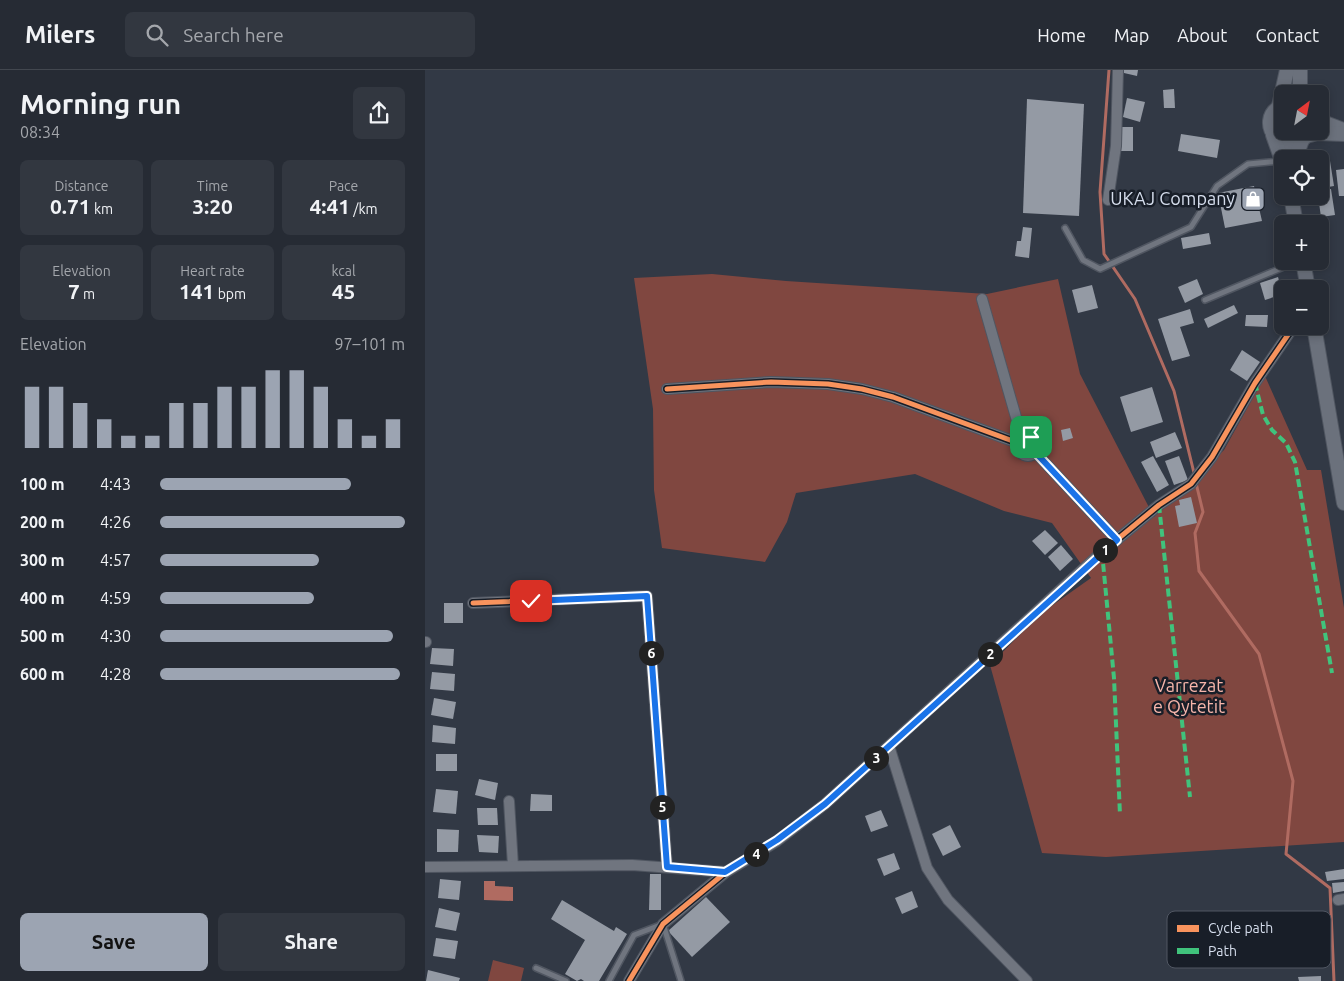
<!DOCTYPE html>
<meta charset="utf-8">
<style>
:root{--surface:#262b34;--page:#323740;--text:#f1f3f6;--muted:#a4a7ac;--line:#42474f;--accent:#9ca4b2}
body{margin:0;font-family:Ubuntu,sans-serif;background:var(--page);color:var(--text);height:100vh;display:flex;flex-direction:column;font-size:19px;white-space:nowrap}
*{box-sizing:border-box;margin:0}
p{font-size:16px;color:var(--muted)}
.icon{flex:none;width:28px;height:28px;fill:none;stroke:currentColor;stroke-width:2;stroke-linecap:round;stroke-linejoin:round}
.map{position:relative;flex:1;overflow:hidden}
.drawer{display:flex;flex-direction:column;background:var(--surface);width:425px}
.drawer>*{flex:none}
.needle{width:32px;rotate:32deg}
.controls{position:absolute;left:849px;top:15px;display:grid;gap:10px}
.controls a{display:grid;place-items:center;width:55px;height:55px;border-radius:8px;background:var(--surface);box-shadow:0 2px 8px #0003,0 0 0 1px var(--line);font-size:25px}
.pin{position:absolute;display:grid;place-items:center;width:42px;height:42px;color:#fff;margin:-21px;border-radius:10px;box-shadow:0 2px 8px #0006}
.km{position:absolute;width:25px;height:25px;margin:-12px;border-radius:50%;background:#222;color:#fff;font-size:14px;line-height:25px;text-align:center}
.round{display:grid;place-items:center;flex:none;width:52px;height:52px;border-radius:8px;background:var(--page)}
.overview{display:flex;align-items:center;justify-content:space-between;height:85px;padding:0 20px}
h1{font-size:28px;font-weight:600;line-height:38px}
.figures{display:grid;grid-template-columns:repeat(3,1fr);gap:8px;height:85px;padding:5px 20px}
.figures div{display:grid;align-content:center;border-radius:8px;background:var(--page);text-align:center}
.figures b{font-size:21px;font-weight:600}
.figures small{font-size:14px;font-weight:400}
.figures p{font-size:14px}
.chart{height:140px;padding:10px 20px}
.chart p{display:flex;justify-content:space-between}
.chart svg{width:100%;height:90px;margin-top:5px;stroke:var(--accent);stroke-width:6}
.button{display:flex;gap:10px;margin-top:auto;padding:10px 20px}
.button a{flex:1;height:58px;border-radius:8px;background:var(--accent);color:#111;font-size:20px;font-weight:600;line-height:58px;text-align:center}
.button a+a{background:var(--page);color:var(--text)}
ul{padding:0 20px;list-style:none;font-size:16px}
li{display:grid;grid-template-columns:80px 60px 1fr;align-items:center;height:38px}
li i{height:12px;border-radius:6px;background:var(--accent)}
header{display:flex;align-items:center;gap:30px;box-sizing:border-box;height:70px;padding:0 25px;background:var(--surface);border-bottom:1px solid var(--line)}
header strong{font-size:24px}
nav{display:flex;gap:28px;margin-inline-start:auto;font-size:18px}
.search{width:350px;height:45px;background:var(--page);display:flex;align-items:center;gap:12px;box-sizing:border-box;padding:0 18px;border-radius:8px;color:var(--muted);font-size:19px}
main{display:flex;flex:1;min-height:0}
.map>svg:first-child{display:block}
.green{fill:#804740}
.water{fill:#b06b61}
.lines{fill:none;stroke-linecap:round;stroke-linejoin:round}
.stream{stroke:#b06b61;stroke-width:3}
.building{fill:#949aa4}
.lane-casing{stroke:#505661;stroke-width:8}
.street-casing{stroke:#505661;stroke-width:12}
.secondary-casing{stroke:#505661;stroke-width:16}
.lane{stroke:#70757f;stroke-width:5}
.street{stroke:#70757f;stroke-width:10}
.secondary{stroke:#6b717c;stroke-width:14}
.quiet{stroke:#40c37c;stroke-width:4;stroke-dasharray:8 4;stroke-linecap:butt}
.cycleway-casing{stroke:#181e28;stroke-width:8}
.cycleway{stroke:#f8935d;stroke-width:5}
.route-casing{stroke:#fff;stroke-width:10}
.route{stroke:#1a73e8;stroke-width:6}
.labels{text-anchor:middle;stroke-width:5;stroke-linejoin:round;paint-order:stroke}
.poi-label{font-size:18px;fill:#d5ddec;stroke:#181e28;text-anchor:end}
.park-label{font-size:18px;fill:#f6b5aa;stroke:#181e28}
.key{fill:#181e28;stroke:#515763;stroke-width:1}
.key-label{font-size:14px;fill:#d5ddec}
</style>
<header>
<strong>Milers</strong>
<div class="search"><svg class="icon" aria-label="search" viewBox="0 0 24 24"><circle cx="10" cy="10" r="6"/><path d="M15 15l6 6"/></svg>Search here</div>
<nav><a>Home</a><a>Map</a><a>About</a><a>Contact</a></nav>
</header>
<main>
<section class="drawer">
<div class="overview"><div><h1>Morning run</h1><p>08:34</p></div><a class="round"><svg class="icon" aria-label="share" viewBox="0 0 24 24"><path d="M12 15V3M7 8l5-5 5 5M5 13v7h14v-7"/></svg></a></div>
<div class="figures">
<div><p>Distance</p><b>0.71<small> km</small></b></div>
<div><p>Time</p><b>3:20</b></div>
<div><p>Pace</p><b>4:41<small> /km</small></b></div>
</div>
<div class="figures">
<div><p>Elevation</p><b>7<small> m</small></b></div>
<div><p>Heart rate</p><b>141<small> bpm</small></b></div>
<div><p>kcal</p><b>45</b></div>
</div>
<div class="chart"><p><span>Elevation</span>97–101 m</p>
<svg viewBox="0 0 160 44" preserveAspectRatio="none"><path d="M5 44V14M15 44V14M25 44V22M35 44V30M45 44V38M55 44V38M65 44V22M75 44V22M85 44V14M95 44V14M105 44V6M115 44V6M125 44V14M135 44V30M145 44V38M155 44V30"/></svg>
</div>
<ul>
<li><b>100 m</b>4:43<i style="width:78%"></i></li>
<li><b>200 m</b>4:26<i style="width:100%"></i></li>
<li><b>300 m</b>4:57<i style="width:65%"></i></li>
<li><b>400 m</b>4:59<i style="width:63%"></i></li>
<li><b>500 m</b>4:30<i style="width:95%"></i></li>
<li><b>600 m</b>4:28<i style="width:98%"></i></li>
</ul>
<div class="button"><a>Save</a><a>Share</a></div>
</section>
<div class="map">
<svg width="919" height="911" viewBox="0 0 919 911">
<rect width="100%" height="100%" fill="#323945"/>
<g class="green">
<polygon points="287,204 361,211 562,224 633,209 655,304 729,447 799,380 840,306 882,400 896,400 919,538 919,772 681,787 617,783 565,595 615,544 666,508 627,453 579,441 490,404 371,423 362,452 340,492 237,478 229,420 228,339 209,208"/>
<polygon points="68,890 99,898 96,911 63,911"/>
</g>
<polygon class="water" points="59,811 70,811 70,816 88,817 88,831 59,830"/>
<g class="lines">
<g class="stream">
<polyline points="684,0 675,122 679,184 710,229 749,321 770,407"/>
<polyline points="771,413 778,442 770,463 774,501 834,584 868,711 861,784 905,818 909,911"/>
</g>
</g>
<g class="building">
<polygon points="699,0 713,0 712,6 699,3"/>
<polygon points="749,19 750,38 739,38 738,20"/>
<polygon points="702,28 720,32 715,52 698,47"/>
<polygon points="602,29 659,34 654,146 598,143"/>
<rect x="693" y="57" width="15" height="24"/>
<polygon points="756,64 795,70 792,88 753,81"/>
<polygon points="905,91 909,116 897,118 895,92"/>
<polygon points="919,99 919,126 914,126 911,100"/>
<polygon points="829,116 837,151 800,158 793,123"/>
<polygon points="906,119 910,145 896,147 893,126 895,126 895,120"/>
<polygon points="598,157 607,158 604,188 590,186 592,171 596,171"/>
<polygon points="784,163 786,174 758,179 756,168"/>
<polygon points="853,207 858,224 840,230 835,213"/>
<polygon points="772,209 778,224 760,233 753,217"/>
<polygon points="667,215 673,238 653,243 647,220"/>
<polygon points="851,231 858,232 858,255 849,254"/>
<polygon points="809,235 813,243 783,258 779,249"/>
<polygon points="765,239 769,253 755,257 765,286 747,291 733,249"/>
<polygon points="821,245 843,245 842,257 820,256"/>
<polygon points="817,280 835,292 822,311 805,300"/>
<polygon points="727,317 738,352 706,362 695,327"/>
<polygon points="645,358 648,368 638,371 636,360"/>
<polygon points="750,362 757,378 731,388 725,372"/>
<polygon points="728,386 744,415 732,422 716,392"/>
<polygon points="754,386 763,410 749,415 740,391"/>
<polygon points="766,427 772,453 754,457 750,436 755,435 754,430"/>
<polygon points="620,460 633,473 620,485 607,471"/>
<polygon points="636,475 648,489 635,501 623,487"/>
<rect x="19" y="533" width="19" height="20"/>
<polygon points="7,578 29,579 28,596 5,594"/>
<polygon points="7,602 30,604 29,621 5,619"/>
<polygon points="9,628 31,632 28,649 6,645"/>
<polygon points="8,655 31,658 30,674 7,672"/>
<rect x="11" y="684" width="21" height="17"/>
<polygon points="54,709 73,713 70,730 50,725"/>
<polygon points="11,719 33,721 31,744 8,742"/>
<polygon points="106,724 127,725 127,741 105,741"/>
<polygon points="52,738 72,738 73,755 53,755"/>
<polygon points="456,740 463,756 446,762 440,746"/>
<polygon points="525,755 536,777 518,786 507,764"/>
<polygon points="12,759 34,760 33,782 12,782"/>
<polygon points="52,765 74,766 73,783 54,782"/>
<polygon points="469,783 475,799 459,806 452,789"/>
<polygon points="919,799 919,809 902,811 900,802"/>
<polygon points="225,804 236,804 236,840 224,840"/>
<polygon points="15,809 36,811 34,830 13,828"/>
<polygon points="919,812 919,821 908,823 907,813"/>
<polygon points="487,821 493,837 477,844 470,828"/>
<polygon points="281,827 305,852 267,887 243,861"/>
<polygon points="137,830 189,861 191,857 202,864 174,911 159,911 156,909 152,911 140,904 160,870 126,849"/>
<polygon points="14,838 35,843 31,861 10,857"/>
<polygon points="11,868 33,871 30,889 8,886"/>
<polygon points="3,900 35,908 34,911 1,911"/>
<polygon points="896,906 896,911 874,911 873,907"/>
</g>
<g class="lines">
<g class="lane-casing">
<g id="lane">
<polyline points="640,158 658,190 675,199 766,157 792,116 823,94 856,91"/>
<polyline points="780,230 873,191"/>
<polyline points="111,898 141,911"/>
<polyline points="184,911 209,865 238,854 256,911"/>
</g>
</g>
<g class="street-casing">
<g id="street">
<polyline points="683,130 691,76 693,0"/>
<polyline points="557,229 597,368"/>
<polyline points="242,319 346,312 403,314 437,319 468,327 593,373"/>
<circle cx="603" cy="376" r="10"/>
<polyline points="611,383 692,470"/>
<polyline points="48,533 222,526 242,797"/>
<polyline points="0,572 1,572"/>
<polyline points="464,676 502,798 523,830 602,911"/>
<polyline points="84,731 88,796"/>
<polyline points="0,797 207,795 301,802"/>
<polyline points="913,830 919,829"/>
<polyline points="204,911 238,854 301,802 352,771 400,734 677,482 734,435 766,414 787,387 830,313 869,256"/>
</g>
</g>
<g class="secondary-casing">
<g id="secondary">
<polyline points="875,0 875,24"/>
<path d="M858 35C824 51 865 96 884 61"/>
<polyline points="854,36 862,0"/>
<polyline points="895,51 918,60"/>
<polyline points="848,65 858,93"/>
<polyline points="881,66 892,63 919,64"/>
<polyline points="870,89 877,70"/>
<polyline points="866,126 871,154"/>
<polyline points="878,191 883,219"/>
<polyline points="889,256 919,433"/>
</g>
</g>
<use href="#lane" class="lane"/>
<use href="#street" class="street"/>
<use href="#secondary" class="secondary"/>
<g class="quiet">
<polyline points="830,313 838,345 847,360 861,373 870,392 907,603"/>
<polyline points="734,435 765,727"/>
<polyline points="677,482 689,608 695,745"/>
</g>
<g class="cycleway-casing">
<g id="cycleway">
<polyline points="242,319 346,312 403,314 437,319 468,327 593,373"/>
<polyline points="48,533 222,526 242,797"/>
<polyline points="204,911 238,854 301,802 352,771 400,734 677,482 734,435 766,414 787,387 830,313 869,256"/>
</g>
</g>
<use href="#cycleway" class="cycleway"/>
</g>
<g class="lines">
<g class="route-casing">
<polyline id="route" points="106,531 222,526 242,797 300,802 352,770 400,734 692,470 611,383 613,374 606,367"/>
</g>
<use href="#route" class="route"/>
</g>
<defs>
<g id="shop-square" transform="scale(1.25)"><rect x="-9" y="-9" width="18" height="18" rx="4" fill="#9ca4b2" stroke="#181e28"/><path d="M-5-2.5h2.3a2.7 3.5 0 0 1 5.4 0H5L5.5 6h-11ZM-1.5-2.5h3a1.5 2.3 0 0 0-3 0Z" fill="#fff"/></g>
</defs>
<g fill-rule="evenodd">
<use href="#shop-square" x="828" y="129"/>
</g>
<g class="labels">
<g class="poi-label">
<text x="810" y="135">UKAJ Company</text>
</g>
<g class="park-label">
<text x="764" y="622">Varrezat<tspan x="764" dy="21">e Qytetit</tspan></text>
</g>
</g>
<rect x="742" y="841" width="164" height="57" rx="8" class="key"/>
<rect x="752" y="855" width="22" height="7" fill="#f8935d"/>
<rect x="752" y="878" width="22" height="6" fill="#40c37c"/>
<g class="key-label">
<text x="783" y="863">Cycle path</text>
<text x="783" y="886">Path</text>
</g>
</svg>
<div class="controls">
<a><svg class="needle" viewBox="-14 -14 28 28"><path d="M0-13l5 13h-10z" fill="#e53935"/><path d="M0 13l5-13h-10z" fill="#a4a7ac"/></svg></a>
<a><svg class="icon" aria-label="locate" viewBox="0 0 24 24"><circle cx="12" cy="12" r="6"/><path d="M12 2v4M12 18v4M2 12h4M18 12h4"/></svg></a>
<a>+</a>
<a>−</a>
</div>
<div class="pin" style="left:606px;top:367px;background:#1e9e55"><svg class="icon" aria-label="arrive" viewBox="0 0 24 24"><path d="M6 21V4h12l-3 4 3 4H6"/></svg></div>
<div class="pin" style="left:106px;top:531px;background:#d93025"><svg class="icon" aria-label="check" viewBox="0 0 24 24"><path d="M5 12l5 5 9-10"/></svg></div>
<b class="km" style="left:680px;top:480px">1</b>
<b class="km" style="left:565px;top:584px">2</b>
<b class="km" style="left:451px;top:688px">3</b>
<b class="km" style="left:331px;top:784px">4</b>
<b class="km" style="left:237px;top:737px">5</b>
<b class="km" style="left:226px;top:583px">6</b>
</div>
</main>
